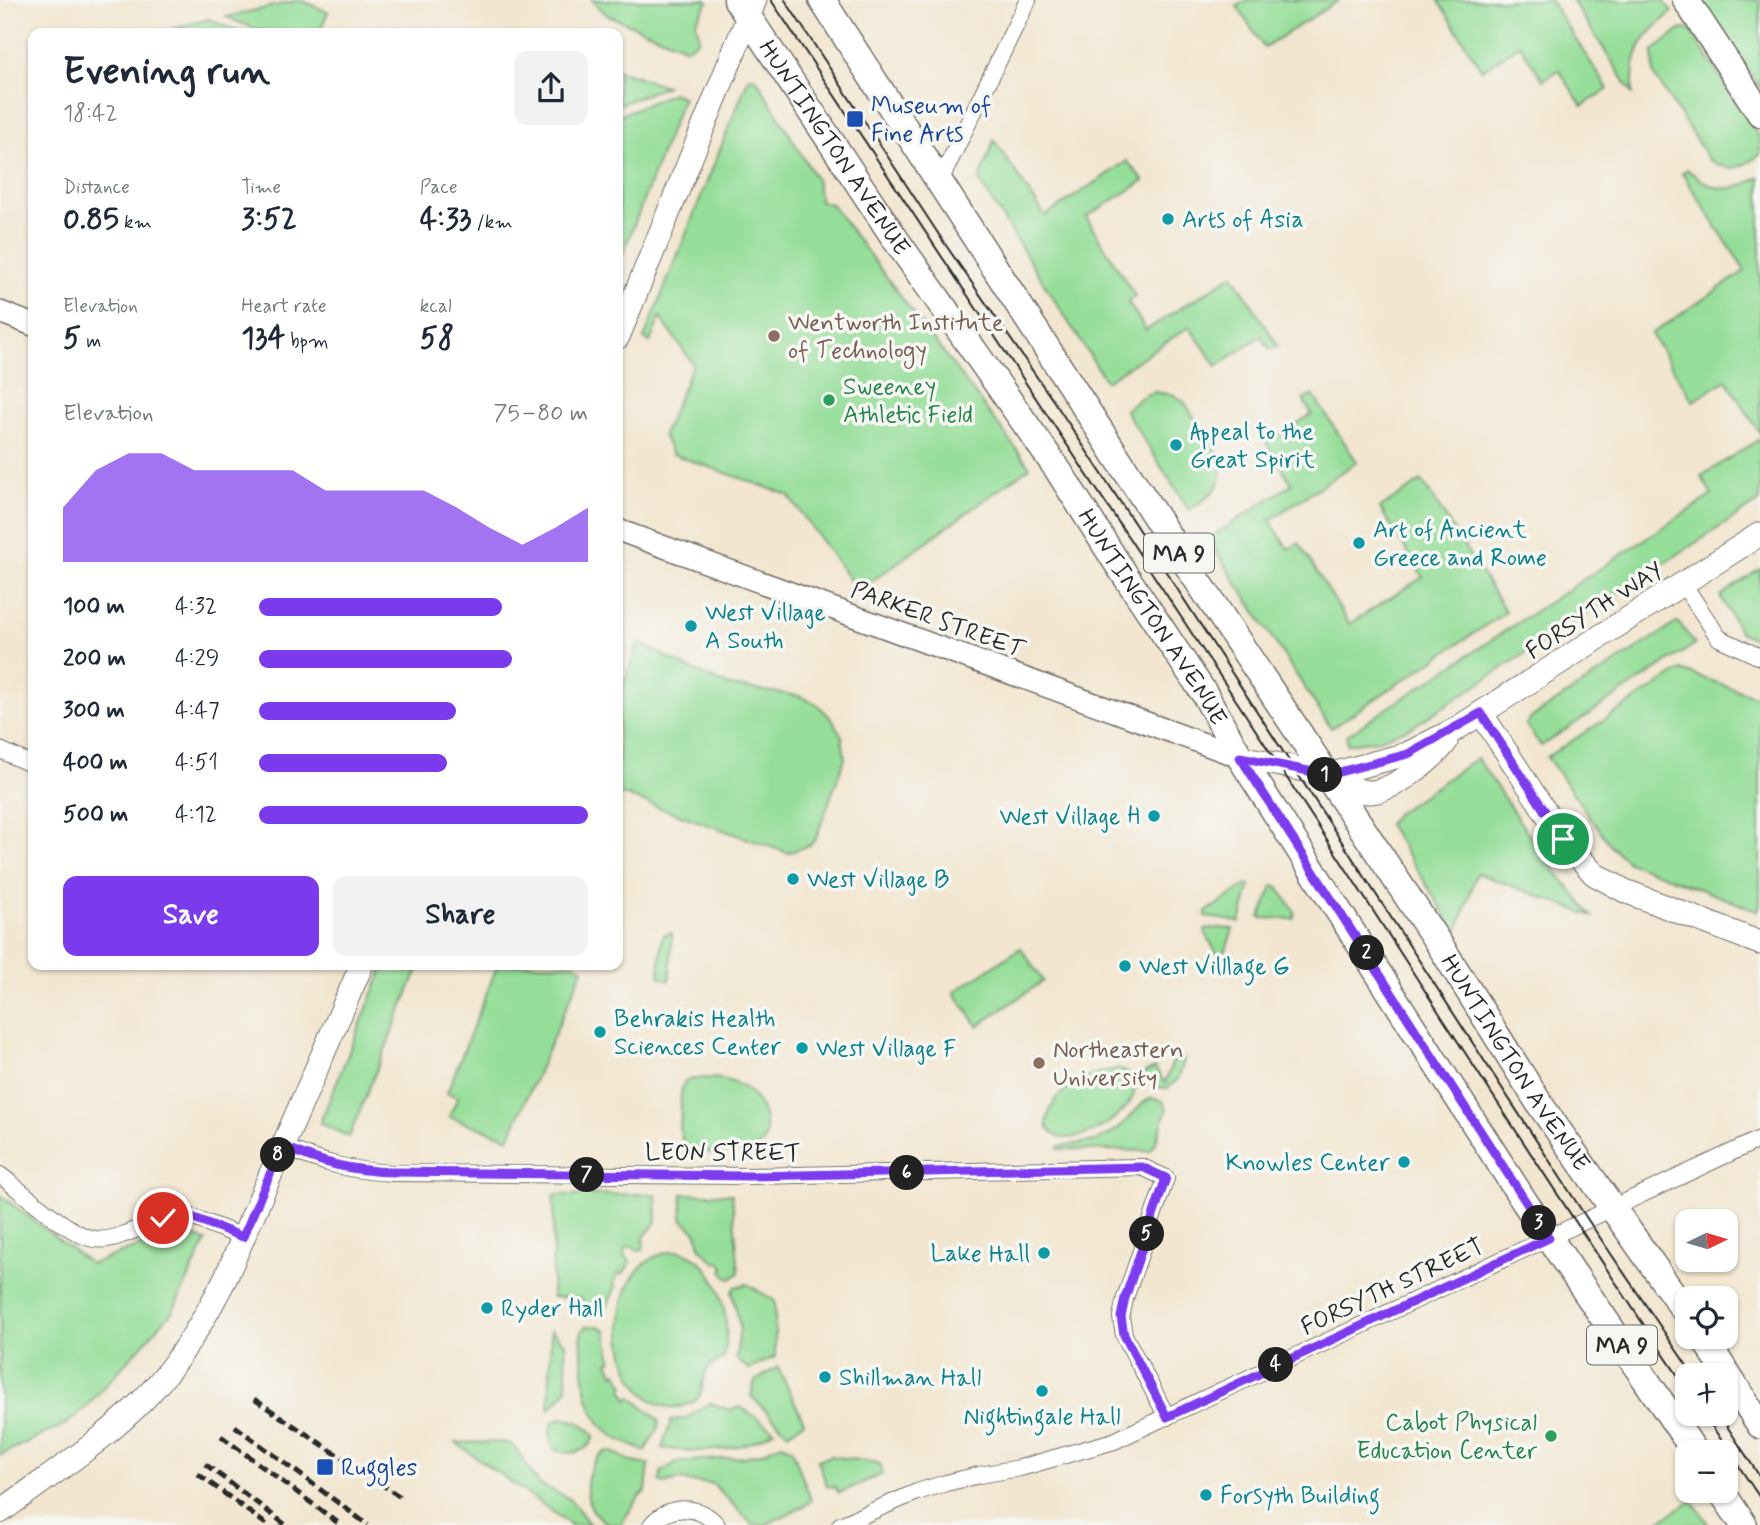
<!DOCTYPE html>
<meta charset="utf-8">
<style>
:root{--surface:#fff;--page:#f2f2f3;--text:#1f2937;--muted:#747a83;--accent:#7c3aed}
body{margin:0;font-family:Mynerve,sans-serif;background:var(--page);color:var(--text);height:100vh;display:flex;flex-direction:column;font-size:26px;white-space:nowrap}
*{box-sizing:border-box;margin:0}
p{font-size:23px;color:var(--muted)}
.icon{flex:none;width:38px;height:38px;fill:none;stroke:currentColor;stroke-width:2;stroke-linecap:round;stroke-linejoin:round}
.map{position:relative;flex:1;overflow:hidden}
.side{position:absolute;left:28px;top:28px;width:595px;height:942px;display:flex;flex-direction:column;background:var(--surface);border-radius:14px;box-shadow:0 2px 5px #0004}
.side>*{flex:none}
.needle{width:46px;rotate:85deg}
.buttons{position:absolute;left:1675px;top:1209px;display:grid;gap:14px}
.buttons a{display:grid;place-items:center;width:63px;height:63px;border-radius:14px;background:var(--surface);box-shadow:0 2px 5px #0004;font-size:35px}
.pin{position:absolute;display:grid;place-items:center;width:60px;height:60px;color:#fff;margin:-30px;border:4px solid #fff;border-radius:50%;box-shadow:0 2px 7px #0007}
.km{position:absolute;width:35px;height:35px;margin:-18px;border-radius:50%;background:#222;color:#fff;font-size:19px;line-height:35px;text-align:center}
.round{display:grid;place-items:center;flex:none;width:74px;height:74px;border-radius:14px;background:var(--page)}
.summary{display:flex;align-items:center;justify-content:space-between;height:119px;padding:0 35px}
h1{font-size:38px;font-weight:700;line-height:52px}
.metrics{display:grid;grid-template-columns:repeat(3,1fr);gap:10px;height:119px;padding:7px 35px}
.metrics div{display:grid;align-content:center}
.metrics b{font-size:30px;font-weight:700}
.metrics small{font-size:19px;font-weight:400}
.metrics p{font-size:19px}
.chart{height:196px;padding:14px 35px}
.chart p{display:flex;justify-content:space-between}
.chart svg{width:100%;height:126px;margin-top:7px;fill:var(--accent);opacity:.7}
.button{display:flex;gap:14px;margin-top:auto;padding:14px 35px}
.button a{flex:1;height:80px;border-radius:14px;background:var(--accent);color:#fff;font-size:28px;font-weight:700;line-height:80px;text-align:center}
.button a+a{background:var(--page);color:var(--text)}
ul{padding:0 35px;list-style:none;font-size:23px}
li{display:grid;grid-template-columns:112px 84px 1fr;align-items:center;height:52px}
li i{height:18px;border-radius:9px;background:var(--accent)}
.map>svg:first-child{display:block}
.green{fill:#95de99;stroke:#608462;stroke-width:2}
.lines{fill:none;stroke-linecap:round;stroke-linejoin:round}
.minor-casing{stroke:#716c65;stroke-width:18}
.tertiary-casing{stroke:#716c65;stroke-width:24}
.secondary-casing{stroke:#716c65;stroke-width:25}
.primary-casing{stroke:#716c65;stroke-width:29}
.minor{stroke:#fff;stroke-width:16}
.tertiary{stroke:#fff;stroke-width:21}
.secondary{stroke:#fff;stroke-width:23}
.primary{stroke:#fff;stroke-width:26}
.tram{stroke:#2b2b2b;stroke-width:2}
.rail{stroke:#2b2b2b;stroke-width:5;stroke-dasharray:10 5;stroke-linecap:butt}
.route-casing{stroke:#fff;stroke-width:14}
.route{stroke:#7c3aed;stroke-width:9}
.transit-dot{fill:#1a4fb4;stroke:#f6f6f2;stroke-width:2.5}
.culture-dot{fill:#0f9aa8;stroke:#f6f6f2;stroke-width:2.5}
.education-dot{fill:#8d6e63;stroke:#f6f6f2;stroke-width:2.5}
.leisure-dot{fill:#2e9e5b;stroke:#f6f6f2;stroke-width:2.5}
.labels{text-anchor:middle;stroke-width:7;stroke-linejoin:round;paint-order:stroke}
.shield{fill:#f6f6f2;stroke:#686867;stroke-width:2}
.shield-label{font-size:23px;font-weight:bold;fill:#2b2b2b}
.transit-label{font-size:24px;fill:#164399;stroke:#f6f6f2;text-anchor:start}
.street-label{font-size:24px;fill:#2b2b2b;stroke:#f6f6f2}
.culture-label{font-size:24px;fill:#0d838f;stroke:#f6f6f2;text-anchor:start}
.education-label{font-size:24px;fill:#785e54;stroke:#f6f6f2;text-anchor:start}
.leisure-label{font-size:24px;fill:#27864d;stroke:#f6f6f2;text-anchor:start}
</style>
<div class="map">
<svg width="1760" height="1525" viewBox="0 0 1760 1525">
<rect width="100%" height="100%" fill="#f6f6f2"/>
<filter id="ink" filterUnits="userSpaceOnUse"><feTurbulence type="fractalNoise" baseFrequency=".0143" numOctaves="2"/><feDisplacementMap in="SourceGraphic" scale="14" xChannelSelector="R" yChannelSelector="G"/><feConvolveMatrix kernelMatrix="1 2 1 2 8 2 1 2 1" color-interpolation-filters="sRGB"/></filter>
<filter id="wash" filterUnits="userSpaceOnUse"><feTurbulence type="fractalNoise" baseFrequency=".00686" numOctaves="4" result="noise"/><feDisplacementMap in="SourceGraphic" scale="28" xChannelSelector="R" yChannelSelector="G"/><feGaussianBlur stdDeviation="1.57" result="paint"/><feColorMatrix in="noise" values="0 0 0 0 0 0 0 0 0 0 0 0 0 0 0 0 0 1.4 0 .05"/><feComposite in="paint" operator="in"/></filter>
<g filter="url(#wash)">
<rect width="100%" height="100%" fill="#f2e6d0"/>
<g class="green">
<polygon points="300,0 328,12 319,33 266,33 226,17"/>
<polygon points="592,0 707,0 708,2 696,21 699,39 687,48 607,15"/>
<polygon points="1246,0 1339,0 1264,48 1237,6"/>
<polygon points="1438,0 1550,0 1608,89 1582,106 1559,70 1543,80 1520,45 1482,70"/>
<path d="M1572 0H1663L1672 12C1639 41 1632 49 1633 94Z"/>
<polygon points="1701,0 1760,0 1760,88"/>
<polygon points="209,19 242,33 158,33"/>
<path d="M1685 29 1690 30 1760 138V155C1738 169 1732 173 1709 160L1654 75 1653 51 1680 30Z"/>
<polygon points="618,70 666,86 618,105"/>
<polygon points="749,77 756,78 816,179 820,201 831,204 1030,467 858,591 788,495 672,454 663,435 693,364 660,317 650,342 644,339"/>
<polygon points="672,93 683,97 622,256 618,254 618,116"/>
<polygon points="994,140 1045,216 1127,161 1144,181 1086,217 1135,296 1128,302 1146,330 1233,275 1278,346 1270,350 1261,336 1217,366 1189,327 1106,381 979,181"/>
<path d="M1687 169C1715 193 1727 194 1760 177V433L1726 380 1693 401 1651 334 1745 271 1682 173Z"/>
<path d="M1155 392 1174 395 1184 402 1219 456C1228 486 1211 495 1189 510L1125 410 1145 395Z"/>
<polygon points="1313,395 1357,462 1270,520 1288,549 1299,543 1349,624 1423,577 1380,508 1422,481 1506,612 1331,728 1208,539 1292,484 1266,443 1312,414 1303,400"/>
<polygon points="1760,439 1760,501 1412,727 1377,740 1347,744 1347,735 1712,495 1701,476"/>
<polygon points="1760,569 1760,642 1740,632 1720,596"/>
<polygon points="1678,622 1695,644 1541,746 1526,725 1531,718"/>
<polygon points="639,643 692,670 730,686 800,696 818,705 833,720 842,737 845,758 816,838 810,845 788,853 618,793 618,698"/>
<polygon points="1681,670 1760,698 1760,904 1758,911 1628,862 1611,846 1547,757"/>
<polygon points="1477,758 1539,850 1592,916 1477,873 1457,933 1388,824 1396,814"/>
<polygon points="1248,884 1250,885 1240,922 1206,917 1206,912"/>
<polygon points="1273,886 1278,887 1295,912 1294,919 1260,918"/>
<polygon points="1210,928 1233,929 1224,956 1217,954 1205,932 1206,929"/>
<polygon points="672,933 670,978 668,981 659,976 662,938 664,935"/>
<polygon points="1021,948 1043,981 978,1026 954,992"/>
<polygon points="385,964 420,964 349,1137 320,1123"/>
<polygon points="498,964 574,964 583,969 509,1138 449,1117 458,1097 447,1093"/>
<polygon points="1184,1060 1179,1078 1168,1088 1153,1087 1144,1076 1144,1073 1155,1068 1165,1083 1173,1061"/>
<path d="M1118 1069C1172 1087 1084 1154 1054 1134 1051 1132 1049 1129 1047 1126 1048 1090 1087 1073 1118 1069Z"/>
<path d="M709 1078C729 1079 749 1085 759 1104 765 1115 770 1135 761 1145 754 1153 709 1154 697 1151 692 1150 687 1147 684 1143 678 1134 681 1121 681 1111 681 1100 679 1089 686 1080Z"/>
<path d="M1152 1098 1163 1101 1167 1109 1155 1145 1150 1151 1058 1149 1059 1146C1092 1143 1107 1142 1131 1116 1138 1109 1142 1101 1152 1098Z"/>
<path d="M656 1194 657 1221 644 1237 643 1249 639 1251 631 1246 625 1249 624 1255 631 1262 622 1275 619 1273 613 1284 616 1286 607 1307C587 1315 591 1308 580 1298L552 1297 554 1195Z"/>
<polygon points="682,1194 732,1194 739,1273 731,1279 727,1278 722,1270 724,1267 719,1261 716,1263 701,1249 697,1233 682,1219"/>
<polygon points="0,1195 91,1264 180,1231 206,1241 173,1311 87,1406 66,1424 0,1455"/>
<path d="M679 1251C723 1262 731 1321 724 1358 718 1361 711 1364 707 1370 698 1387 709 1399 682 1406 615 1422 588 1256 679 1251Z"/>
<polygon points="747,1284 775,1301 775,1357 749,1369 736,1359 740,1327 732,1291 735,1287"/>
<path d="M599 1326 606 1331 612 1360 608 1362 614 1374 617 1372 624 1386 622 1389 628 1399 631 1397 659 1420 658 1429 645 1451C635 1447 624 1443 615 1437 581 1416 583 1367 581 1332L585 1327Z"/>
<polygon points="551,1330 565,1344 567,1390 549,1410"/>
<polygon points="778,1367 804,1422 788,1433 751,1396 755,1381"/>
<path d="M710 1403 730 1410 741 1407 774 1430C746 1452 695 1454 662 1448L671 1421 686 1418Z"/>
<path d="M561 1418C573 1419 589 1425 594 1437 588 1453 570 1456 555 1450 548 1440 549 1433 553 1422Z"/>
<polygon points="504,1442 513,1445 539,1484 570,1499 590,1525 571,1525 456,1443"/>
<polygon points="782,1444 792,1449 811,1500 805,1506 765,1525 752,1524 713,1484 679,1480 663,1484 660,1481 661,1472 677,1462 744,1457 761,1453"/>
<path d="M607 1451C623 1454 629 1465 649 1464L646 1491 639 1497 620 1525C580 1525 577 1466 607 1451Z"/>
<polygon points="830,1456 878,1463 883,1474 839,1493 835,1487 827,1486 818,1460"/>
<polygon points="1692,1500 1709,1525 1653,1525"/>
</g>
</g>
<g filter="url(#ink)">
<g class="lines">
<g class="minor-casing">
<g id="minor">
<polyline points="939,183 1028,0"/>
<polyline points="1683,584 1719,638 1760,657"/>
<polyline points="0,750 33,765"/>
<path d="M282 1146C321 1163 351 1171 393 1173L749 1176 1142 1167 1166 1178 1125 1298 1121 1317 1124 1335 1167 1417"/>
<path d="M0 1175C21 1191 67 1232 90 1238 100 1241 112 1239 122 1235 145 1227 164 1214 189 1216L243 1237"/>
<path d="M651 1525C669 1504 699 1504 717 1525"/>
<polyline points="840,1525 917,1492 946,1483 979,1475 1020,1468 1114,1441 1760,1139"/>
</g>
</g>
<g class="tertiary-casing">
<g id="tertiary">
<polyline points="0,312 33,325"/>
<polyline points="618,530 1240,757"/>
</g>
</g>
<g class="secondary-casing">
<g id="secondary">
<polyline points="618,337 755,0"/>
<polyline points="1481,713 1563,839 1594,874 1625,891 1760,943"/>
<path d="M1240 757C1268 763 1297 767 1325 775 1340 779 1355 793 1370 792 1394 791 1432 760 1446 742"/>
<polyline points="1328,775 1407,754 1456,729 1760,534"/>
<path d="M0 1512C50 1475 104 1441 147 1396 180 1361 204 1320 226 1277L362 964"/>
</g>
</g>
<g class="primary-casing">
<g id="primary">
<path id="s1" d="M737 0 896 240 1058 470 1117 563 1204 693 1240 757 1524 1201 1695 1452"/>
<path id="s2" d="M822 0 1170 539 1443 950 1541 1106 1687 1314"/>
<polyline points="1686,0 1760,113"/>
<polyline points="1703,1337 1760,1425"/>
<polyline points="1721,1491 1744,1525"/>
</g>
</g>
<use href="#minor" class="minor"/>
<use href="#tertiary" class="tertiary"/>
<use href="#secondary" class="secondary"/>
<use href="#primary" class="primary"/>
<g class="tram">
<path d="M771 0C929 240 1090 477 1247 717 1394 941 1537 1168 1687 1389"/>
<polyline points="785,0 945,244 1061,412 1146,541 1588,1220 1694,1376"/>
<polyline points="1704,1414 1760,1498"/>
<polyline points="1719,1414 1760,1477"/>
</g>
<g class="rail">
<polyline points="254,1399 402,1498"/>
<polyline points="235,1426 368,1525"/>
<polyline points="221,1436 341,1525"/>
<polyline points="205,1464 286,1525"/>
<polyline points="198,1474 267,1525"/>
</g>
</g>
</g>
<g class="lines" filter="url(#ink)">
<g class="route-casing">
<path id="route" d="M163 1218 189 1216 243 1237 282 1146C321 1163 351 1171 394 1172L749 1176 1142 1167 1166 1178 1125 1298 1121 1317 1124 1335 1167 1417 1549 1238 1240 757 1328 775 1408 754 1481 713 1563 839"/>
</g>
<use href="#route" class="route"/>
</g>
<g class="transit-dot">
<rect x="846" y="110" width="18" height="18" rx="3.5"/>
<rect x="316" y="1458" width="18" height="18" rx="3.5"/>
</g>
<g class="culture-dot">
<circle cx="1168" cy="219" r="7"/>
<circle cx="1176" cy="445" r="7"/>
<circle cx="1359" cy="543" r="7"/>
<circle cx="691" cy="626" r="7"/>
<circle cx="1154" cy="816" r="7"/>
<circle cx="793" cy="879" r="7"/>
<circle cx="1125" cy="966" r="7"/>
<circle cx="600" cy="1032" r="7"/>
<circle cx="802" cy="1048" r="7"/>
<circle cx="1404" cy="1162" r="7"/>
<circle cx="1044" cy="1253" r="7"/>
<circle cx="487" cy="1308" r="7"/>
<circle cx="825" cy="1377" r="7"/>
<circle cx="1042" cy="1391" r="7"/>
<circle cx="1206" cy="1495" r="7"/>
</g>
<g class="education-dot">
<circle cx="774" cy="336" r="7"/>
<circle cx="1039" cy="1063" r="7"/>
</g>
<g class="leisure-dot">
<circle cx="829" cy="400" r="7"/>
<circle cx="1551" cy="1436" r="7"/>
</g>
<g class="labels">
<g class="shield">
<rect x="1144" y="533.5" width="70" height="39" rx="5"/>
<rect x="1587" y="1325.5" width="70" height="39" rx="5"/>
</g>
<g class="shield-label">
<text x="1179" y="561">MA 9</text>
<text x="1622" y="1353">MA 9</text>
</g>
<g class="transit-label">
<text x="871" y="113">Museum of<tspan x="871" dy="28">Fine Arts</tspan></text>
<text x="341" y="1475">Ruggles</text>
</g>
<g class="street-label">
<text dy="8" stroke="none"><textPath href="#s1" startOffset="177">HUNTINGTON AVENUE</textPath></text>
<text transform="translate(1594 610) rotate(-33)" y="8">FORSYTH WAY</text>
<text dy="8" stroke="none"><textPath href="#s1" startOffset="744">HUNTINGTON AVENUE</textPath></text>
<text transform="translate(938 619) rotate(20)" y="8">PARKER STREET</text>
<text dy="8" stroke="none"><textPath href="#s2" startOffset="1269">HUNTINGTON AVENUE</textPath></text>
<text x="723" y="1160">LEON STREET</text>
<text transform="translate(1392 1286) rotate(-25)" y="8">FORSYTH STREET</text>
</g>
<g class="culture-label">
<text x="1182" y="227">Arts of Asia</text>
<text x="1190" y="439">Appeal to the<tspan x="1190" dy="28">Great Spirit</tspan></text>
<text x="1373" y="537">Art of Ancient<tspan x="1373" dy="28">Greece and Rome</tspan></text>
<text x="705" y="620">West Village<tspan x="705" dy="28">A South</tspan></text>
<text x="1140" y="824" text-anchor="end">West Village H</text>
<text x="807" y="887">West Village B</text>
<text x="1139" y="974">West Villlage G</text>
<text x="614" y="1026">Behrakis Health<tspan x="614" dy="28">Sciences Center</tspan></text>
<text x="816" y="1056">West Village F</text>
<text x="1390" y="1170" text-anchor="end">Knowles Center</text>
<text x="1030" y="1261" text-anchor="end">Lake Hall</text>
<text x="501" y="1316">Ryder Hall</text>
<text x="839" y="1385">Shillman Hall</text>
<text x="1042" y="1424" text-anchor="middle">Nightingale Hall</text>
<text x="1220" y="1503">Forsyth Building</text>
</g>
<g class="education-label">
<text x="788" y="330">Wentworth Institute<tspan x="788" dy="28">of Technology</tspan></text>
<text x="1053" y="1057">Northeastern<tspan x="1053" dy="28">University</tspan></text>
</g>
<g class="leisure-label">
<text x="843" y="394">Sweeney<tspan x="843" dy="28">Athletic Field</tspan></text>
<text x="1537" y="1430" text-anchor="end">Cabot Physical<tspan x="1537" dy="28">Education Center</tspan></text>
</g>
</g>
</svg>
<div class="buttons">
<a><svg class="needle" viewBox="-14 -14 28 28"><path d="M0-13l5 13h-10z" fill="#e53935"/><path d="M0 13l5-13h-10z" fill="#747a83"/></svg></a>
<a><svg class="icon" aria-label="locate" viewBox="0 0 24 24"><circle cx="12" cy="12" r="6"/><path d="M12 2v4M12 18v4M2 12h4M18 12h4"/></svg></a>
<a>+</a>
<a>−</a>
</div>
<div class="pin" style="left:1563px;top:839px;background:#1e9e55"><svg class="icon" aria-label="arrive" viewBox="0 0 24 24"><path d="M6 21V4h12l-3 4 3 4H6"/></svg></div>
<div class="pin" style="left:163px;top:1218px;background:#d93025"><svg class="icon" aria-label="check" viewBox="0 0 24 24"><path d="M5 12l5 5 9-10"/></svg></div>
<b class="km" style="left:1325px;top:775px">1</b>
<b class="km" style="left:1367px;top:953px">2</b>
<b class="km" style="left:1539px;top:1223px">3</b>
<b class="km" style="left:1276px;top:1365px">4</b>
<b class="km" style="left:1147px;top:1234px">5</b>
<b class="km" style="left:907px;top:1173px">6</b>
<b class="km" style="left:587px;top:1175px">7</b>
<b class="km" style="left:278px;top:1155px">8</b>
<section class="side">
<div class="summary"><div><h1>Evening run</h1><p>18:42</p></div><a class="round"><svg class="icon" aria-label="share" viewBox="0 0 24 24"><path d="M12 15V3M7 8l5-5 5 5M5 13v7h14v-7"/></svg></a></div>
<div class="metrics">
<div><p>Distance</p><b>0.85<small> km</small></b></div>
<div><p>Time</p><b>3:52</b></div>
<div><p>Pace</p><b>4:33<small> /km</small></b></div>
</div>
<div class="metrics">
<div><p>Elevation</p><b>5<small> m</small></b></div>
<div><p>Heart rate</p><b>134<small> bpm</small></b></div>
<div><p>kcal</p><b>58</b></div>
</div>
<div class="chart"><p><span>Elevation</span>75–80 m</p>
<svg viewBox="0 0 160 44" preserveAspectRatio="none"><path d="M0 44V25L10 12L20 6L30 6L40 12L50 12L60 12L70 12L80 19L90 19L100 19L110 19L120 25L130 32L140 38L150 32L160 25V44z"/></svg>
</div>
<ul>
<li><b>100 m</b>4:32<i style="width:74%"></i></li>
<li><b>200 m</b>4:29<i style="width:77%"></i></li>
<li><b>300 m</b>4:47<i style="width:60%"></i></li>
<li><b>400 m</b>4:51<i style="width:57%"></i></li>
<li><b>500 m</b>4:12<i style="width:100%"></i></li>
</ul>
<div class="button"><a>Save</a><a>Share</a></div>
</section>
</div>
